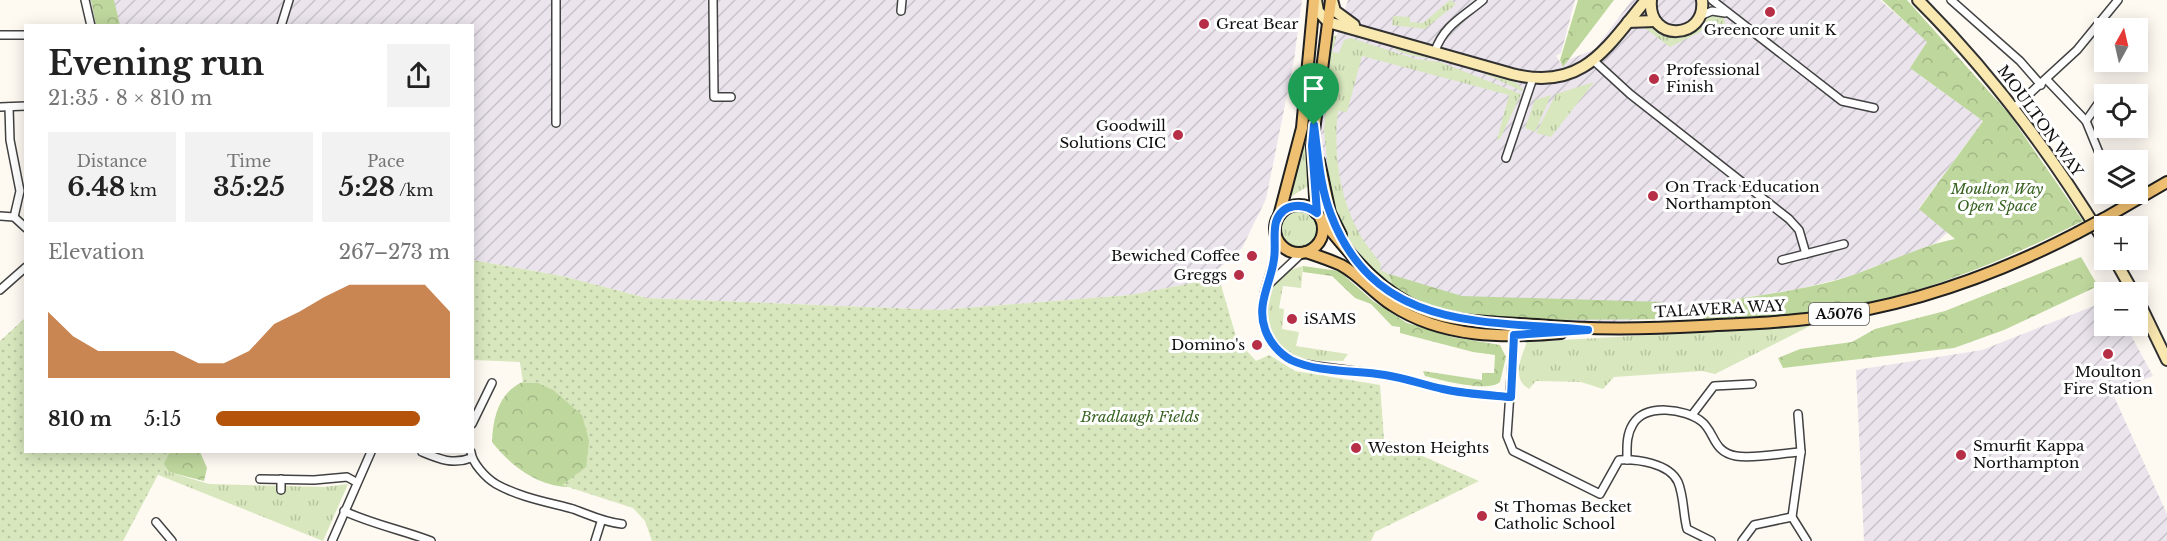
<!DOCTYPE html>
<meta charset="utf-8">
<style>
:root{--surface:#fff;--page:#f2f2f2;--text:#222;--muted:#767676;--accent:#b45309}
body{margin:0;font-family:"Libre Baskerville",serif;background:var(--page);color:var(--text);height:100vh;display:flex;flex-direction:column;font-size:22px;white-space:nowrap}
*{box-sizing:border-box;margin:0}
p{font-size:20px;color:var(--muted)}
.icon{flex:none;width:33px;height:33px;fill:none;stroke:currentColor;stroke-width:2;stroke-linecap:round;stroke-linejoin:round}
.map{position:relative;flex:1;overflow:hidden}
.drawer{position:absolute;left:24px;top:24px;width:450px;height:429px;display:flex;flex-direction:column;background:var(--surface);border-radius:0px;box-shadow:0 3px 15px #0003}
.drawer>*{flex:none}
.needle{width:39px;rotate:8deg}
.buttons{position:absolute;left:2094px;top:18px;display:grid;gap:12px}
.buttons a{display:grid;place-items:center;width:54px;height:54px;border-radius:0px;background:var(--surface);box-shadow:0 3px 15px #0003;font-size:30px}
.pin{position:absolute;display:grid;place-items:center;width:51px;height:51px;color:#fff;margin:-62px -26px;border-radius:50% 50% 50% 0;rotate:-45deg;box-shadow:0 0 6px #0007}
.pin .icon{rotate:45deg}
.round{display:grid;place-items:center;flex:none;width:63px;height:63px;border-radius:0px;background:var(--page)}
.head{display:flex;align-items:center;justify-content:space-between;height:102px;padding:0 24px}
h1{font-size:33px;font-weight:700;line-height:45px}
.figures{display:grid;grid-template-columns:repeat(3,1fr);gap:9px;height:102px;padding:6px 24px}
.figures div{display:grid;align-content:center;border-radius:0px;background:var(--page);text-align:center}
.figures b{font-size:26px;font-weight:700}
.figures small{font-size:16px;font-weight:400}
.figures p{font-size:16px}
.chart{height:168px;padding:12px 24px}
.chart p{display:flex;justify-content:space-between}
.chart svg{width:100%;height:108px;margin-top:6px;fill:var(--accent);opacity:.7}
ul{padding:0 24px;list-style:none;font-size:20px}
li{display:grid;grid-template-columns:96px 72px 1fr;align-items:center;height:45px}
li i{height:15px;border-radius:8px;background:var(--accent)}
.map>svg:first-child{display:block}
.industrial{fill:url(#industrial-furrows)}
.grass{fill:url(#grass-tufts)}
.forest{fill:url(#forest-crowns)}
.park{fill:url(#park-dots)}
.lines{fill:none;stroke-linecap:round;stroke-linejoin:round}
.street-casing{stroke:#424242;stroke-width:10}
.secondary-casing{stroke:#313131;stroke-width:14}
.primary-casing{stroke:#202020;stroke-width:14}
.street{stroke:#fff;stroke-width:7}
.secondary{stroke:#fae8b1;stroke-width:10}
.primary{stroke:#efc071;stroke-width:10}
.primary-bridge-casing{stroke:#202020;stroke-width:14;stroke-linecap:butt}
.primary-bridge{stroke:#efc071;stroke-width:10}
.route-casing{stroke:#fff;stroke-width:12}
.route{stroke:#1a73e8;stroke-width:8}
.poi-dot{fill:#b72f47;stroke:#fff;stroke-width:2}
.labels{text-anchor:middle;stroke-width:6;stroke-linejoin:round;paint-order:stroke}
.shield{fill:#fff;stroke:#575757;stroke-width:1.5}
.shield-label{font-size:14px;font-weight:bold;fill:#0f0f0f}
.poi-label{font-size:15px;fill:#0f0f0f;stroke:#fff;text-anchor:start}
.street-label{font-size:15px;fill:#0f0f0f;stroke:#fff}
.park-label{font-size:15px;font-style:italic;fill:#386323;stroke:#fff}
</style>
<div class="map">
<svg width="2167" height="541" viewBox="0 0 2167 541">
<defs>
<pattern id="industrial-furrows" width="10" height="10" patternUnits="userSpaceOnUse" patternTransform="scale(1.5)"><rect width="10" height="10" fill="#ebe4ed"/><path d="M-1 1l2-2M0 10L10 0M9 11l2-2" fill="none" stroke="#c8c2ca"/></pattern>
<pattern id="grass-tufts" width="24" height="20" patternUnits="userSpaceOnUse" patternTransform="scale(1.5)"><rect width="24" height="20" fill="#d8e7bd"/><path d="M3 7l-1-3M5 7V3M7 7l1-3M15 17l-1-3M17 17v-4M19 17l1-3" fill="none" stroke="#b8c5a1"/></pattern>
<pattern id="forest-crowns" width="20" height="18" patternUnits="userSpaceOnUse" patternTransform="scale(1.5)"><rect width="20" height="18" fill="#bed79d"/><path d="M2 6a3 3 0 1 1 6 0M12 15a3 3 0 1 1 6 0" fill="none" stroke="#a2b786"/></pattern>
<pattern id="park-dots" width="8" height="8" patternUnits="userSpaceOnUse" patternTransform="scale(1.5)"><rect width="8" height="8" fill="#d8e7bd"/><path d="M2 2h.1M6 6h.1" fill="none" stroke="#b8c5a1" stroke-width="1.8" stroke-linecap="round"/></pattern>
</defs>
<rect width="100%" height="100%" fill="#fefaf2"/>
<g class="industrial">
<polygon points="89,0 1302,0 1294,60 1266,199 1242,248 1205,281 1130,295 940,310 647,298 562,276 473,260 472,26 94,25"/>
<polygon points="1348,0 1575,0 1561,53 1556,56 1561,63 1595,49 1632,0 1880,0 1928,42 1910,68 1983,121 1919,208 1948,232 1936,243 1850,276 1799,289 1705,304 1704,314 1599,323 1468,316 1425,306 1389,287 1356,258 1333,211 1317,125 1320,87"/>
<polygon points="2104,302 2104,326 2126,326 2153,376 2112,392 2167,514 2167,541 1864,541 1856,370 1982,350"/>
</g>
<g class="grass">
<polygon points="1450,0 1456,4 1425,29 1392,25 1393,16 1410,17 1410,22 1423,23"/>
<polygon points="1717,13 1724,18 1726,27 1707,33 1702,31 1670,47 1642,26 1650,25 1665,34 1703,16"/>
<path d="M1337 35 1332 52 1339 53 1344 40 1351 38 1415 59 1440 62 1521 94 1500 139 1497 140 1509 95 1362 56 1347 112 1338 111C1333 150 1339 194 1357 229 1363 242 1373 253 1381 264L1380 270 1389 274 1394 289 1375 272 1350 242 1335 209 1330 189 1324 130 1331 38Z"/>
<path d="M1393 47C1417 54 1517 69 1524 92 1497 80 1467 63 1437 59 1424 57 1401 56 1393 47Z"/>
<polygon points="1594,82 1551,137 1536,133 1556,94"/>
<polygon points="1551,95 1535,132 1525,128 1535,100"/>
<polygon points="1303,146 1309,146 1310,185 1287,199"/>
<circle cx="1299" cy="230" r="18"/>
<path d="M1303 266 1301 288 1283 286 1279 308 1284 309 1282 329 1299 332 1296 346 1348 354 1343 361C1327 360 1308 363 1293 354 1256 333 1259 275 1303 266Z"/>
<path d="M1810 326 1715 374 1702 371 1614 377 1603 389 1581 382 1536 381 1529 389C1511 378 1521 358 1527 342Z"/>
<polygon points="163,463 169,472 209,484 324,487 348,484 323,541 156,474"/>
</g>
<g class="forest">
<polygon points="91,0 114,0 120,25 96,25"/>
<polygon points="1578,0 1614,0 1563,67 1560,60"/>
<path d="M1882 0H1907L2009 114 2083 221C1997 264 1917 297 1821 312 1782 318 1743 319 1703 321L1704 304C1753 296 1804 291 1850 276 1886 264 1919 246 1955 239L1919 209 1983 121 1910 68 1927 42Z"/>
<polygon points="2081,257 2098,286 2004,330 1954,348 1783,368 1778,358 1800,349 1852,342 1875,329 1945,311"/>
<path d="M1303 266 1339 271 1373 301 1407 323 1452 337 1500 345 1506 357 1500 382C1488 393 1441 380 1425 376L1423 371 1482 380V373H1494L1495 355 1473 352 1400 333V327L1392 326 1371 304 1355 298 1332 276 1303 272Z"/>
<polygon points="1389,274 1462,296 1665,302 1670,319 1547,320 1468,316 1426,307 1394,289"/>
<path d="M540 377 579 400 595 439 581 486C546 492 513 469 492 442 493 409 504 382 540 377Z"/>
<polygon points="166,452 200,452 207,468 204,481 169,472 161,460"/>
</g>
<g class="park">
<polygon points="473,260 562,276 647,298 940,310 1130,295 1219,278 1237,340 1256,361 1269,355 1295,371 1380,385 1384,439 1479,481 1375,532 1371,541 652,541 645,521 633,508 562,485 586,467 589,441 582,415 553,390 538,383 523,383 520,362 473,360"/>
<polygon points="25,318 26,452 170,452 123,541 0,541 0,341"/>
</g>
<g class="lines">
<g class="street-casing">
<g id="street">
<polyline points="85,0 91,26"/>
<polyline points="713,0 714,97 731,97"/>
<polyline points="1712,0 1842,101 1874,108"/>
<polyline points="1951,0 2020,61 2041,85"/>
<polyline points="901,11 902,0"/>
<polyline points="1700,16 1712,11 1725,13"/>
<polyline points="281,26 289,0"/>
<polyline points="0,35 26,35"/>
<path d="M1435 51C1444 25 1463 17 1483 0"/>
<polyline points="1594,61 1630,94 1789,219 1799,230 1806,254"/>
<polyline points="2047,80 2086,121 2104,165"/>
<polyline points="0,107 26,106"/>
<polyline points="9,107 10,140 20,191 14,217"/>
<polyline points="2015,107 2077,50 2118,0"/>
<polyline points="2086,121 2104,95"/>
<polyline points="556,123 556,0"/>
<polyline points="1506,158 1533,78"/>
<polyline points="0,216 14,217 26,228"/>
<polyline points="1276,235 1274,260 1264,294 1262,318 1268,337 1283,355 1299,363 1316,366 1385,375 1457,392 1511,397"/>
<polyline points="1782,260 1844,244"/>
<polyline points="1268,285 1302,253"/>
<polyline points="0,290 26,267"/>
<path d="M1514 335 1507 436 1513 451 1600 494 1619 460C1637 459 1669 463 1678 482 1684 496 1683 514 1687 529L1711 541"/>
<polyline points="1692,415 1714,386 1752,384"/>
<polyline points="472,424 492,383"/>
<path d="M422 452C439 459 453 465 471 458"/>
<path d="M471 452C472 463 486 478 496 484 519 497 547 502 573 509 590 515 603 522 622 524"/>
<path d="M1627 460C1627 447 1626 435 1633 424 1646 403 1685 409 1701 421 1715 431 1712 452 1736 456 1755 459 1781 453 1801 452"/>
<polyline points="260,479 314,480 347,477 356,482"/>
<polyline points="281,479 281,490"/>
<path d="M344 511C372 524 402 530 431 541"/>
<polyline points="1792,517 1801,452 1798,414"/>
<polyline points="156,522 172,541"/>
<polyline points="332,541 371,452"/>
<polyline points="595,541 601,522"/>
<polyline points="1742,541 1754,525 1792,517 1807,541"/>
</g>
</g>
<g class="secondary-casing">
<g id="secondary">
<path d="M1316 0 1318 11 1328 22 1512 74C1583 92 1606 48 1646 0"/>
<polyline points="1332,0 1335,11 1354,25"/>
<path d="M1651 0C1647 43 1707 40 1702 0"/>
<path d="M1918 0C1991 73 2051 153 2104 241"/>
<polyline points="1628,22 1655,21"/>
<polyline points="2115,260 2133,292"/>
<polyline points="2138,300 2167,360"/>
</g>
</g>
<g class="primary-casing">
<g id="primary">
<polyline points="1319,161 1330,213 1341,235"/>
<circle cx="1299" cy="229" r="24"/>
<polyline points="1316,213 1312,146 1331,0"/>
<polyline points="1279,216 1302,128 1314,0"/>
<polyline points="2105,218 2167,182"/>
<path d="M1321 219C1350 253 1377 291 1421 309 1457 324 1499 322 1537 325 1592 330 1646 329 1701 326 1738 324 1777 323 1814 318 1905 307 1996 275 2077 233"/>
<path d="M1306 252C1318 256 1330 260 1341 265 1360 275 1374 294 1392 305 1442 338 1504 338 1561 333"/>
</g>
</g>
<use href="#street" class="street"/>
<use href="#secondary" class="secondary"/>
<use href="#primary" class="primary"/>
<g class="primary-bridge-casing">
<polyline id="primary-bridge" points="2077,233 2105,218"/>
</g>
<use href="#primary-bridge" class="primary-bridge"/>
</g>
<g class="lines">
<g class="route-casing">
<path id="route" d="M1314 125C1318 155 1320 187 1331 215 1376 333 1486 320 1588 330L1514 335 1511 397C1488 395 1465 394 1443 389 1424 385 1405 378 1385 375 1356 370 1318 373 1291 360 1280 354 1269 342 1265 329 1256 304 1271 283 1274 259 1276 247 1273 233 1276 222 1282 203 1303 202 1317 213L1312 146Z"/>
</g>
<use href="#route" class="route"/>
</g>
<g class="poi-dot">
<circle cx="1770" cy="12" r="6"/>
<circle cx="1204" cy="24" r="6"/>
<circle cx="1654" cy="79" r="6"/>
<circle cx="1178" cy="135" r="6"/>
<circle cx="1653" cy="196" r="6"/>
<circle cx="1252" cy="256" r="6"/>
<circle cx="1239" cy="275" r="6"/>
<circle cx="1292" cy="319" r="6"/>
<circle cx="1257" cy="345" r="6"/>
<circle cx="2108" cy="354" r="6"/>
<circle cx="1356" cy="448" r="6"/>
<circle cx="1961" cy="455" r="6"/>
<circle cx="1482" cy="516" r="6"/>
</g>
<g class="labels">
<rect class="shield" x="1809" y="303" width="60" height="22" rx="4.5"/>
<g class="shield-label">
<text x="1839" y="319">A5076</text>
</g>
<g class="poi-label">
<text x="1216" y="29">Great Bear</text>
<text x="1770" y="35" text-anchor="middle">Greencore unit K</text>
<text x="1666" y="75">Professional<tspan x="1666" dy="17">Finish</tspan></text>
<text x="1166" y="131" text-anchor="end">Goodwill<tspan x="1166" dy="17">Solutions CIC</tspan></text>
<text x="1665" y="192">On Track Education<tspan x="1665" dy="17">Northampton</tspan></text>
<text x="1240" y="261" text-anchor="end">Bewiched Coffee</text>
<text x="1227" y="280" text-anchor="end">Greggs</text>
<text x="1304" y="324">iSAMS</text>
<text x="1245" y="350" text-anchor="end">Domino's</text>
<text x="2108" y="377" text-anchor="middle">Moulton<tspan x="2108" dy="17">Fire Station</tspan></text>
<text x="1973" y="451">Smurfit Kappa<tspan x="1973" dy="17">Northampton</tspan></text>
<text x="1368" y="453">Weston Heights</text>
<text x="1494" y="512">St Thomas Becket<tspan x="1494" dy="17">Catholic School</tspan></text>
</g>
<g class="street-label">
<text transform="translate(2040 121) rotate(54)" y="5">MOULTON WAY</text>
<text transform="translate(1720 309) rotate(-3)" y="5">TALAVERA WAY</text>
</g>
<g class="park-label">
<text x="1997" y="194">Moulton Way<tspan x="1997" dy="17">Open Space</tspan></text>
<text x="1140" y="422">Bradlaugh Fields</text>
</g>
</g>
</svg>
<div class="buttons">
<a><svg class="needle" viewBox="-14 -14 28 28"><path d="M0-13l5 13h-10z" fill="#e53935"/><path d="M0 13l5-13h-10z" fill="#767676"/></svg></a>
<a><svg class="icon" aria-label="locate" viewBox="0 0 24 24"><circle cx="12" cy="12" r="6"/><path d="M12 2v4M12 18v4M2 12h4M18 12h4"/></svg></a>
<a><svg class="icon" aria-label="layers" viewBox="0 0 24 24"><path d="M12 4l9 5-9 5-9-5zM3 14l9 5 9-5"/></svg></a>
<a>+</a>
<a>−</a>
</div>
<div class="pin" style="left:1314px;top:125px;background:#1e9e55"><svg class="icon" aria-label="arrive" viewBox="0 0 24 24"><path d="M6 21V4h12l-3 4 3 4H6"/></svg></div>
<section class="drawer">
<div class="head"><div><h1>Evening run</h1><p>21:35 · 8 × 810 m</p></div><a class="round"><svg class="icon" aria-label="share" viewBox="0 0 24 24"><path d="M12 15V3M7 8l5-5 5 5M5 13v7h14v-7"/></svg></a></div>
<div class="figures">
<div><p>Distance</p><b>6.48<small> km</small></b></div>
<div><p>Time</p><b>35:25</b></div>
<div><p>Pace</p><b>5:28<small> /km</small></b></div>
</div>
<div class="chart"><p><span>Elevation</span>267–273 m</p>
<svg viewBox="0 0 160 44" preserveAspectRatio="none"><path d="M0 44V17L10 27L20 33L30 33L40 33L50 33L60 38L70 38L80 33L90 22L100 17L110 11L120 6L130 6L140 6L150 6L160 17V44z"/></svg>
</div>
<ul>
<li><b>810 m</b>5:15<i style="width:87%"></i></li>
</ul>
</section>
</div>
